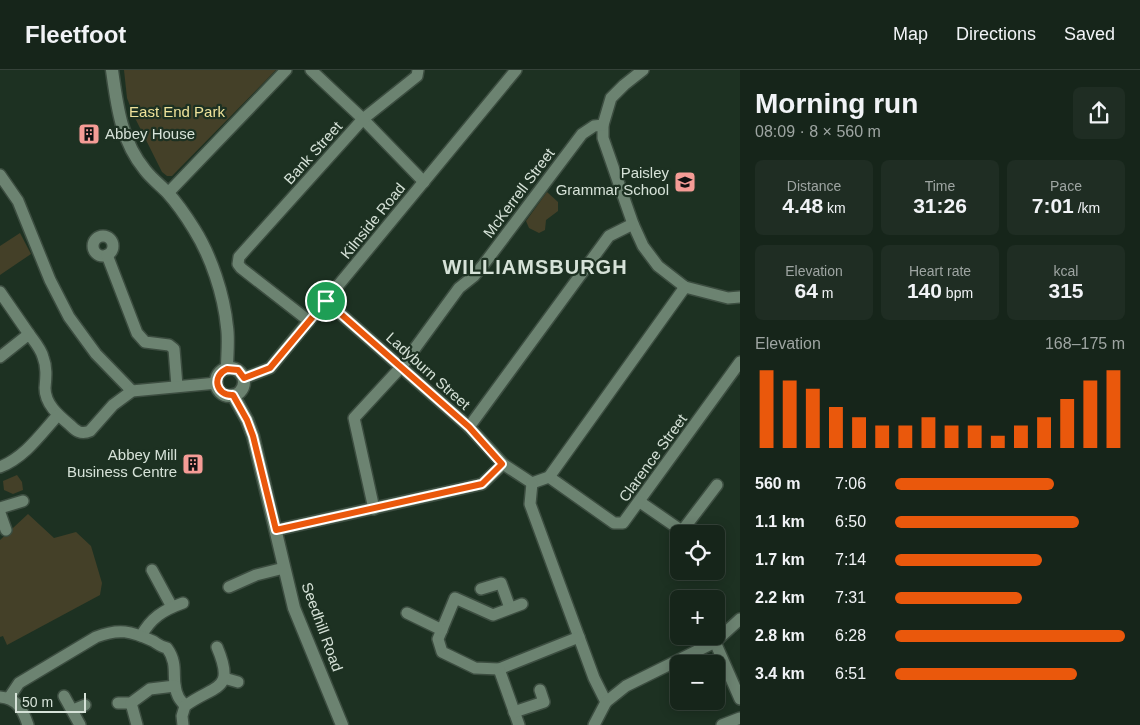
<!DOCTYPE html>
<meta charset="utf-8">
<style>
:root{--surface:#16251a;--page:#1f2d23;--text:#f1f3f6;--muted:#9ea5a2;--line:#354239;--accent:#ea580c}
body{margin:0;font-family:Arial,sans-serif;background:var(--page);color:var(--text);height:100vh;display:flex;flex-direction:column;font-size:19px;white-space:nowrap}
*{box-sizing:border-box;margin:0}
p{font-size:16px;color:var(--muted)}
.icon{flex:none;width:28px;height:28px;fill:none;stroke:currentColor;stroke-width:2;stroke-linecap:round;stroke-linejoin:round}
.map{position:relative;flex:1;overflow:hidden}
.panel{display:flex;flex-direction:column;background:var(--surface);width:400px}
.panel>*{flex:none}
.controls{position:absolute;left:670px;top:455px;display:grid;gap:10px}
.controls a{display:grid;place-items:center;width:55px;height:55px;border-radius:8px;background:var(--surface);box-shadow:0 2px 12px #0003,0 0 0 1px var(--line);font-size:25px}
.scale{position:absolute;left:15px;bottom:12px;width:71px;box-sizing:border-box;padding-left:5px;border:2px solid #d6e2d8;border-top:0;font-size:14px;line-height:18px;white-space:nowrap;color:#d6e2d8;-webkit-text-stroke:4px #1d3122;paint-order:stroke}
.pin{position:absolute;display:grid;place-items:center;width:42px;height:42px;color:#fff;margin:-21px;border:2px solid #fff;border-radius:50%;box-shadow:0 1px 5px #0007}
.round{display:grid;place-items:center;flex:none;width:52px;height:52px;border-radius:8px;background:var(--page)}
.headline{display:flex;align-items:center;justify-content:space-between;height:85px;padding:0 15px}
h1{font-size:28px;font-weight:800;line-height:38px}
.metrics{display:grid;grid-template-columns:repeat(3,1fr);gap:8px;height:85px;padding:5px 15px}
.metrics div{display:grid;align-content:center;border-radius:8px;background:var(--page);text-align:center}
.metrics b{font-size:21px;font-weight:800}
.metrics small{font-size:14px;font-weight:400}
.metrics p{font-size:14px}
.chart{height:140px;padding:10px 15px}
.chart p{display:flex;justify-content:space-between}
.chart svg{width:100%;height:90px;margin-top:5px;stroke:var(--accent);stroke-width:6}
ul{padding:0 15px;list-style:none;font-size:16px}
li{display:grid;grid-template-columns:80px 60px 1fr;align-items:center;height:38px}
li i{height:12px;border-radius:6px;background:var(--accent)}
header{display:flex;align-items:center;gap:30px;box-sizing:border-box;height:70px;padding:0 25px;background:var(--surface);border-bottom:1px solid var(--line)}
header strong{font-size:24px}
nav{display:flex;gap:28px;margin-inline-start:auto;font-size:18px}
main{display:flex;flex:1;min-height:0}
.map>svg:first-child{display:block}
.green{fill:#444028}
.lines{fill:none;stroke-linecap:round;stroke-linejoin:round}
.street-casing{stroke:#3c4d40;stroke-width:14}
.secondary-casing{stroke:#3c4d40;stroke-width:15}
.street{stroke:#6c8371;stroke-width:11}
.secondary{stroke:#6c8371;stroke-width:12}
.route-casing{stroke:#fff;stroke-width:10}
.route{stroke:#ea580c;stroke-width:6}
.labels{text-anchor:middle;stroke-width:4.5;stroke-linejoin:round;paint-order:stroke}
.park-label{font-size:15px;fill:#eee29a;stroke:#1d3122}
.poi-label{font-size:15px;fill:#d6e2d8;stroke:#1d3122;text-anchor:end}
.street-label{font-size:15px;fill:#d6e2d8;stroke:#1d3122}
.district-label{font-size:20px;font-weight:bold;letter-spacing:1px;fill:#d6e2d8;stroke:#1d3122}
</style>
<header>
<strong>Fleetfoot</strong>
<nav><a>Map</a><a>Directions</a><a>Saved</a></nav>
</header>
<main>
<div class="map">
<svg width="740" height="655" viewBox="0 0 740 655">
<rect width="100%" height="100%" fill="#1d3122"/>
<g class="green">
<polygon points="124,0 276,0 172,106 167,106 162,102 134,46 127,28"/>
<polygon points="547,122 558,132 558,141 546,150 545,160 539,163 529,158 526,151"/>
<polygon points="20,163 31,184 0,205 0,176"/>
<polygon points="17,405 22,412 23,420 13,424 4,420 3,411"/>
<polygon points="28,444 54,468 76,462 91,476 102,513 100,525 7,575 3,566 0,567 0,470"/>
</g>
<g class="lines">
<g class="street-casing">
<g id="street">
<polyline points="311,0 363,49 424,112"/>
<polyline points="603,55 603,68 633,154 643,176 658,196 685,217 728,228 740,227"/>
<polyline points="0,105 18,131 50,210 69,247 96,284 132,321"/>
<polyline points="168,123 286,0"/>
<circle cx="103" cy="176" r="10"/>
<polyline points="107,185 137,263 145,272 169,275 174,279 177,316"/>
<polyline points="0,222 29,264"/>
<polyline points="326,231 469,357 503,394 532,413"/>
<polyline points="309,251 241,198 238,194 239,187 363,49 417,6 418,0"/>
<path d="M0 287 29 264C34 271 41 279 43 287 47 297 46 307 45 318 45 334 58 345 70 355 76 361 81 365 90 361L113 335 132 321 217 313"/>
<polyline points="244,308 270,298 516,0"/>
<polyline points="469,357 609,166 633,154"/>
<path d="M0 397C25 387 40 365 58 345"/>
<polyline points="549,407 614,453 623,453 740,292"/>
<polyline points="532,413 549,407 685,217"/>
<polyline points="532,413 530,434 594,608 606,632"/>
<polyline points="640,432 682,461 717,415"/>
<polyline points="0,438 23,431"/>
<polyline points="374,439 354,348 402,296 459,218 474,206 484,194 582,64 594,56 603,55 611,28 624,15 643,0"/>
<polyline points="0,443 6,460"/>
<polyline points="276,460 482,414 503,394"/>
<polyline points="152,500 172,537"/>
<polyline points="229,517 256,505 284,498"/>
<polyline points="481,519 501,513 510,538"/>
<polyline points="522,534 493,545 455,528 438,569 442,582 475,598 499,599 579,567"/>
<polyline points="407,543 442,560"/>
<path d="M141 566C151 548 163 540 183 533"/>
<polyline points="715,572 740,629"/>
<polyline points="499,599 519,655"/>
<polyline points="224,608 238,612"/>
<polyline points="64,626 80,655"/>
<path d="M0 627C17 628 23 640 28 655"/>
<path d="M9 628 19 613 96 567C119 558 131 561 153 571 158 574 161 577 167 578 180 596 170 610 178 626 179 629 183 633 185 636"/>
<polyline points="118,633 131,633 150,619 175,616"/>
<polyline points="131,633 137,655"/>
<polyline points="73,640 85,635"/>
<polyline points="514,642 544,632 540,620"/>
<path d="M183 655 182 646 185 636C215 614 236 622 217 577"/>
<polyline points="594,655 606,632 626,616 715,572 740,549"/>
<polyline points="722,655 740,648"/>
</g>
</g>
<g class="secondary-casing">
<g id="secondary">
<path d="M112 0C117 36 121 71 145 100 151 108 160 115 167 122 177 133 186 146 194 159 211 186 224 225 227 257 229 270 227 285 227 299"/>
<circle cx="230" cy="312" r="14"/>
<polyline points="233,325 247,350 253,366 294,538 342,655"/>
</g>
</g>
<use href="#street" class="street"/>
<use href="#secondary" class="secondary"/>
</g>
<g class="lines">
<g class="route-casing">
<path id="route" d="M326 231 469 357 502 394 482 414 276 460 253 366 247 350 233 325C216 326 211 306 227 299L238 300 244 308 270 298Z"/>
</g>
<use href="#route" class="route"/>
</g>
<defs>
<g id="building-square" transform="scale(1.125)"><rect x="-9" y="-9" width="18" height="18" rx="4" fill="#f59c96" stroke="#1d3122"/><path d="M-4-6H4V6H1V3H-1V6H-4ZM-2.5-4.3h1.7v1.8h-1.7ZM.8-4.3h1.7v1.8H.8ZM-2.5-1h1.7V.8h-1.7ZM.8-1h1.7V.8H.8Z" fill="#111"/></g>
<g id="school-square" transform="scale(1.125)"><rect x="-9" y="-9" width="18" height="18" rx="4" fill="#f59c96" stroke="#1d3122"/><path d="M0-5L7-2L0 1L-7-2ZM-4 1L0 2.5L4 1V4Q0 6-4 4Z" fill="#111"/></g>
</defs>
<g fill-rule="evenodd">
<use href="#building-square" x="89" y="64"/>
<use href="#school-square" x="685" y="112"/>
<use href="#building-square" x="193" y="394"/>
</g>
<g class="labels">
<g class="park-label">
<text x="177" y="47">East End Park</text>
</g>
<g class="poi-label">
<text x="105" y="69" text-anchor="start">Abbey House</text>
<text x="669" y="108">Paisley<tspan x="669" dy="17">Grammar School</tspan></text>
<text x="177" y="390">Abbey Mill<tspan x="177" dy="17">Business Centre</tspan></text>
</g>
<g class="street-label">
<text transform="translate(313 83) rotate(-48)" y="5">Bank Street</text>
<text transform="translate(519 123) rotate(-53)" y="5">McKerrell Street</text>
<text transform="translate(373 151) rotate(-51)" y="5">Kilnside Road</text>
<text transform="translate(428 301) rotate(42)" y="5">Ladyburn Street</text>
<text transform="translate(653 388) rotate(-54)" y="5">Clarence Street</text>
<text transform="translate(322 557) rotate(70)" y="5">Seedhill Road</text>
</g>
<g class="district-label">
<text x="535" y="204">WILLIAMSBURGH</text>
</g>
</g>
</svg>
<div class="controls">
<a><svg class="icon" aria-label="locate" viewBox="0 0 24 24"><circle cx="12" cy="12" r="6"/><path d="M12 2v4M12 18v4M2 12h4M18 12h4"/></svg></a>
<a>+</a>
<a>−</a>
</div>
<div class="scale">50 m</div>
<div class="pin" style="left:326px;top:231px;background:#1e9e55"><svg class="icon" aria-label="arrive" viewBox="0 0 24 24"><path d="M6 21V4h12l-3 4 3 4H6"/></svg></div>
</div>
<section class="panel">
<div class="headline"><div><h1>Morning run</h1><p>08:09 · 8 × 560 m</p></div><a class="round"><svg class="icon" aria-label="share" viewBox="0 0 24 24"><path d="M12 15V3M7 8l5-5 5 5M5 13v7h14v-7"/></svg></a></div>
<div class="metrics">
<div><p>Distance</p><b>4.48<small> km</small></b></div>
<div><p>Time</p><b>31:26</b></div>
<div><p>Pace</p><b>7:01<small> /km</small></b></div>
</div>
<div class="metrics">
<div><p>Elevation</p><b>64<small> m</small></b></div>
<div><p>Heart rate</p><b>140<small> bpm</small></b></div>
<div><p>kcal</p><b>315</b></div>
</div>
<div class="chart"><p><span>Elevation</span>168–175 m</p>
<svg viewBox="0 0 160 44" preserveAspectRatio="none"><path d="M5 44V6M15 44V11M25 44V15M35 44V24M45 44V29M55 44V33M65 44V33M75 44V29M85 44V33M95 44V33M105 44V38M115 44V33M125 44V29M135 44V20M145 44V11M155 44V6"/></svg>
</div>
<ul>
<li><b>560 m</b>7:06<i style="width:69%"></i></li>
<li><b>1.1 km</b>6:50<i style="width:80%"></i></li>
<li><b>1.7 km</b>7:14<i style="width:64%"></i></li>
<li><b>2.2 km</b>7:31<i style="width:55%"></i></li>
<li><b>2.8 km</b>6:28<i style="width:100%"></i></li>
<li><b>3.4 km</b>6:51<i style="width:79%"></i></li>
</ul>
</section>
</main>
